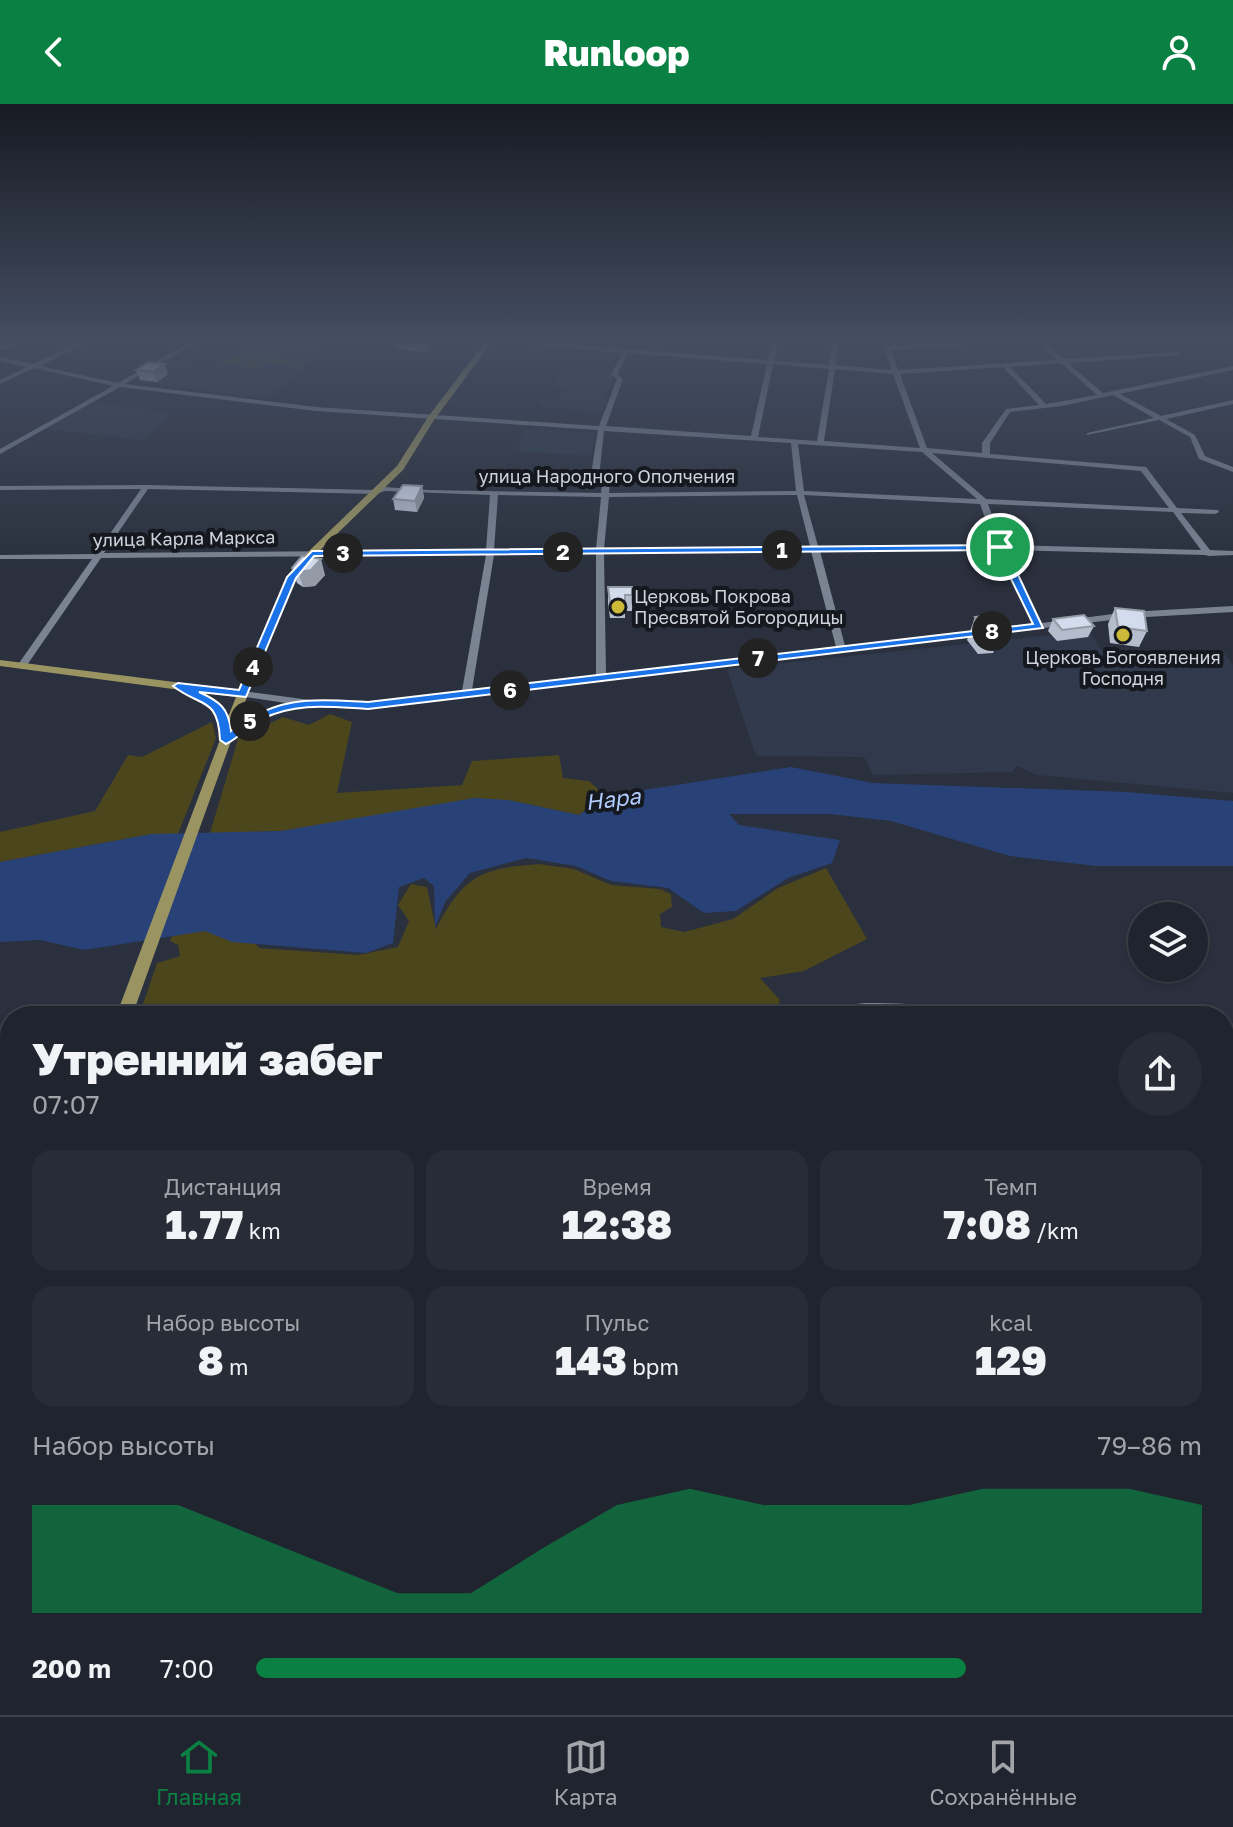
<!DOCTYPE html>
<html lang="ru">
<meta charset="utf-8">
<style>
:root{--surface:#20242e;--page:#282c36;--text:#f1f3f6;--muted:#a2a4aa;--line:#3d414a;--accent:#0b8043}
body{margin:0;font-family:"Golos Text",sans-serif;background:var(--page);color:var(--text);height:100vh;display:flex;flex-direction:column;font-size:30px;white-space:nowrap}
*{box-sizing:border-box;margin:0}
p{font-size:26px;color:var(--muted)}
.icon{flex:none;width:44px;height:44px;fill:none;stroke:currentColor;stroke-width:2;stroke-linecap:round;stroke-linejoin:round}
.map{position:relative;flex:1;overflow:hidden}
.panel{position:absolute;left:0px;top:902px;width:1234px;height:710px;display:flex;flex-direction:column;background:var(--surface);border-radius:32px 32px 0 0;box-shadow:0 2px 6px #0004,0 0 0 2px var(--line)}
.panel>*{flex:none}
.fabs{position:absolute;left:1128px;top:798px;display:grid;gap:16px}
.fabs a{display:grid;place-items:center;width:80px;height:80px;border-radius:50%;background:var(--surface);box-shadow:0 2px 6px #0004,0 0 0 2px var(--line);font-size:40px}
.pin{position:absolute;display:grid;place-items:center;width:68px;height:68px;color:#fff;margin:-34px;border:4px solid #fff;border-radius:50%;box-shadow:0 2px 8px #0007}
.km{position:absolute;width:40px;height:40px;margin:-20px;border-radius:50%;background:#222;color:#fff;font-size:22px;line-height:40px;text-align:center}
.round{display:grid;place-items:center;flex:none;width:84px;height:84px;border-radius:42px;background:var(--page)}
.overview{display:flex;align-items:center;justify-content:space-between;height:136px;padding:0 32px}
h1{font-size:44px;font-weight:800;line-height:60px}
.stats{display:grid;grid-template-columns:repeat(3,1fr);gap:12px;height:136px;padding:8px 32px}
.stats div{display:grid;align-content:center;border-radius:20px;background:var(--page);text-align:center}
.stats b{font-size:40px;font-weight:800}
.stats small{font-size:22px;font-weight:400}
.stats p{font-size:22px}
.chart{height:224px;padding:16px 32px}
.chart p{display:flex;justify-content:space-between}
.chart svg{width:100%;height:144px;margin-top:8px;fill:var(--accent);opacity:.7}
ul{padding:0 32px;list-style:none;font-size:26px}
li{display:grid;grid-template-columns:128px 96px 1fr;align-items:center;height:60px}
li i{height:20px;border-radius:10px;background:var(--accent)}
header{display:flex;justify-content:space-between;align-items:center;height:104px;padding:0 32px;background:var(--accent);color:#fff;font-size:36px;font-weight:800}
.menu{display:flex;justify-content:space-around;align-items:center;height:112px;border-top:2px solid var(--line);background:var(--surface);font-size:22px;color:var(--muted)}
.menu a{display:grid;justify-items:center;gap:4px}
.menu .on{color:var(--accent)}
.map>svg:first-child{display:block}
.built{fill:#303a4c}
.green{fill:#4c461d}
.water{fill:#284278}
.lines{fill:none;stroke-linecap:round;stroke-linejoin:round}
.minor{fill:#7a8392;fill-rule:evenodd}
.major{fill:#9a9462;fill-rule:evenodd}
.wall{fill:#b5bdcc}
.shaded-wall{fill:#949aa6}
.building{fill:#d3dced;stroke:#949aa6;stroke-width:2}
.route{fill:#1a73e8;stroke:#fff;stroke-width:2;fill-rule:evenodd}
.poi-dot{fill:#cdb938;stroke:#15181e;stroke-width:3}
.labels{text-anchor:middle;stroke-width:8;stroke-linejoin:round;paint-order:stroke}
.far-street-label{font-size:18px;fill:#ced3db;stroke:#15181e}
.far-poi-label{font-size:18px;fill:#ced3db;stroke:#15181e;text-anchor:start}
.water-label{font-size:22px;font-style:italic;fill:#b1ccfe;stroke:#15181e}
</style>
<header><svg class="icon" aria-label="back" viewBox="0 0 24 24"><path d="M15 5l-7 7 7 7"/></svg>Runloop<svg class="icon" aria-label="person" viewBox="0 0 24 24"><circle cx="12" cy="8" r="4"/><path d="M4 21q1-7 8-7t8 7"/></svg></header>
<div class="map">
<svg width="1233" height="1611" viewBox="0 0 1233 1611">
<rect width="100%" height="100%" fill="#2a303d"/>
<g class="built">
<polygon points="257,238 324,245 268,295 134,278 169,256 208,261 211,264"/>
<polygon points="580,261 609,267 613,273 601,308 537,302 540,296 557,297 564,286 551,281 559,268 574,268"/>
<polygon points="94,298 173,309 143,336 46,325"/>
<polygon points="525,325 595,328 591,352 518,347"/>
<polygon points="1089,527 1106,553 1150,558 1200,549 1225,550 1233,561 1233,689 1037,671 1017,662 1012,668 873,671 864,653 756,652 727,565"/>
<polygon points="1224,1027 1233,1031 1233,1543 1224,1564"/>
<polygon points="894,1602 1210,1602 1207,1611 895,1611"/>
</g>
<g class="green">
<polygon points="258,238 292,241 276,253 307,257 299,263 268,259 271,256 258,264 220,260"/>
<polygon points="330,610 352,618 337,689 462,681 472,657 559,651 563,674 589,677 606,692 579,711 508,696 280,727 210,729 238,635 283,613 309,621"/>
<polygon points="212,618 216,634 178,730 152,730 0,758 0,728 95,707 128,651 142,653"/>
<path d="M539 760 574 765 611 781 660 785 671 790 672 803 660 810 661 823 684 828 733 815 778 784 826 764 867 835 804 867 760 874 780 896 775 910 762 912H139L157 859 180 852 178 841 170 837 180 813 243 824 259 844 358 851 398 843 409 817 398 801 411 780 427 783 436 825C463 772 481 764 539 760Z"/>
<polygon points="10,935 10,1012 0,1012 0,936"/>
</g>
<polygon class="water" points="791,663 873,679 1126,688 1233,697 1233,762 1096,762 1010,752 891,717 830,710 729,710 739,721 840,736 832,759 788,774 736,807 704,809 668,784 611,777 576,762 526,754 470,769 445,798 435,823 434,782 424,774 399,783 393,839 366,849 232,838 205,827 84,846 40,836 0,838 0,758 152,730 281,727 474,694 508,696 579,711 606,692"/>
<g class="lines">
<g class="minor">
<path d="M80 238H89L40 262 118 279 190 238H198L125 280 316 303 599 322 617 275 611 270 623 249 506 238H538L768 256 772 238H778L774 257 829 261 833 238H839L835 261 892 266 882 238H888L889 242 1003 238 891 246 898 266 1057 256 1037 238H1044L1064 255 1177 248 1179 251 1068 259 1103 289 1233 262V266L1120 290 1161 312 1233 296V300L1166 315 1195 331 1205 352 1233 363V368L1199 355 1190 333 1159 316 1087 331V329L1154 314 1113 291 1062 302 1010 308 990 339V350L1146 363 1177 404 1218 406 1219 408 1215 410 1181 409 1210 446 1233 447V451L1209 452 1205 451 1005 446 1042 519 1129 508 1233 502V508L1129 514 470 592 466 594 462 593 368 604H325L297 600 258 616 226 639 222 638V634L250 612 286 599 239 592V588L242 587 325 598H368L462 587 486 451 101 454 25 564 22 565 17 562 92 455H0V451L96 450 141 385 0 386V382L146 381 375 386 384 383 428 386 601 389 602 379 592 364 598 326 316 307 120 283 0 350V345L113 282 34 264 0 280V276L27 263 0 257V253L33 260ZM628 249 767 260 751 332 606 322 623 275 617 270ZM1061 259 1097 291 1046 300 1010 263ZM773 260 829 265 817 337 758 333ZM1003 263 1039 301 1006 305 982 339V349L927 344 900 270ZM835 265 893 270 920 344 824 337ZM604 327 791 339 796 387 609 389 610 379 600 364ZM798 340 922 348 977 395 804 387ZM932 349 1141 367 1169 404 986 395ZM148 385 376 390 385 387 490 391 486 446 104 449ZM498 391 601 393 596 445 494 446ZM797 391 810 442 604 445 609 393ZM804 391 980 400 995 441 818 442ZM988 400 1173 408 1201 446 1003 441ZM997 445 1033 520 845 542 820 447ZM811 447 836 543 606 570 604 449ZM596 449V571L472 586 494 451Z"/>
<path d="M865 899C894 899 927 899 956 908L958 912 882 910 807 912 809 908 830 903Z"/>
<polygon points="1224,1006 1233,1010 1233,1024 1224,1020"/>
<rect x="0" y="1021" width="10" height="14"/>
<polygon points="1224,1539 1233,1542 1233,1562 1224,1559"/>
</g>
<g class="major">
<polygon points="9,238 19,238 0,247 0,242"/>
<path d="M485 238H492L434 316 403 366 315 451 296 474 262 551 132 912H116L221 633C216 610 211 600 189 590L188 587 0 562V556L238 586 288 471 309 447 397 362 428 313ZM204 589 236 593 228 613 217 597Z"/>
<polygon points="10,1185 10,1217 7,1225 0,1228 0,1195 3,1187"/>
</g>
</g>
<g class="wall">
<polygon points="397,238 433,238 425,248 398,245"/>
<polygon points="136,266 168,270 157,278 140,276"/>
<polygon points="422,382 424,394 417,408 395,406 393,395"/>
<polygon points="292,464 325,471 315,482 303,483 297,479"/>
<polygon points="608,483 632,483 632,507 625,507 625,514 610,514 608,499"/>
<polygon points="1115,504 1147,527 1139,543 1110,539 1108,520"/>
<polygon points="975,513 1008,519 999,543 996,543 993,549 978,550 967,536"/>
<polygon points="1053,515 1094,522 1088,533 1057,537 1048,527"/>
</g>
<g class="shaded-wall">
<polygon points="423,238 433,238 425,248"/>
<polygon points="165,260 168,270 157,278 153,268"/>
<polygon points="422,382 424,394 417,408 415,397"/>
<polygon points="321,455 325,471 315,482 303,483 298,468"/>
</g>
<g class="building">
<polygon points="148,258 165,260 153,268 136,266"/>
<polygon points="403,381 422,382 415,397 393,395"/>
<polygon points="302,452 321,455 311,466 298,468 292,464"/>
<polygon points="608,483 632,483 632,491 625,491 625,498 610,498"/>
<polygon points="1115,504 1144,507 1147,527 1118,523"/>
<polygon points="1000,510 1008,519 999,521 1002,525 986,527 975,513"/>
<polygon points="1084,511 1094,522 1062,526 1053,515"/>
</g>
<linearGradient id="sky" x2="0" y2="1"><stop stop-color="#171a22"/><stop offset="0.51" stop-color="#444e62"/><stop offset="1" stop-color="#444e62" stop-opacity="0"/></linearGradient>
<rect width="1233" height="464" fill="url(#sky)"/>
<path class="route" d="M1000 441 1005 443 1043 524 368 605C330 603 297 598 262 615 249 621 239 634 226 640L220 636C218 592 201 604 173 582L178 579 239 586 287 473 312 447ZM997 446 1033 520 368 598C312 595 278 591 231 627 229 604 219 597 199 588L246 593 296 474 314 452Z"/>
<g class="poi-dot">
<circle cx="618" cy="503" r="8"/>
<circle cx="1123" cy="531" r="8"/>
</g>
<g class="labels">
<g class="far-street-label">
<text x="607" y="379">улица Народного Ополчения</text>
<text transform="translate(184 435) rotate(-1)" y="6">улица Карла Маркса</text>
</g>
<g class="far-poi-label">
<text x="634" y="499">Церковь Покрова<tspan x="634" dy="21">Пресвятой Богородицы</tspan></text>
<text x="1123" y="560" text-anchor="middle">Церковь Богоявления<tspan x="1123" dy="21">Господня</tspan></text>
</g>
<g class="water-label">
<text transform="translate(613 695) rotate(-7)" y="8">Нара</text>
</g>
</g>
</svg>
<div class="fabs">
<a><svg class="icon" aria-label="layers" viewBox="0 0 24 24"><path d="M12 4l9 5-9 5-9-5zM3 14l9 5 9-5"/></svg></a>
</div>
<div class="pin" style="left:1000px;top:443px;background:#1e9e55"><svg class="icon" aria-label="arrive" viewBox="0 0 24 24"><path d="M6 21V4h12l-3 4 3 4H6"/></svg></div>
<b class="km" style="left:782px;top:446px">1</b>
<b class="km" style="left:563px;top:448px">2</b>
<b class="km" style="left:343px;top:449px">3</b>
<b class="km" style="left:253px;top:563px">4</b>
<b class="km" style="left:250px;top:617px">5</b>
<b class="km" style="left:510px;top:586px">6</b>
<b class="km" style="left:758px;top:554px">7</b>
<b class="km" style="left:992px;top:527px">8</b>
<section class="panel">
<div class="overview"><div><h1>Утренний забег</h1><p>07:07</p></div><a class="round"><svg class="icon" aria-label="share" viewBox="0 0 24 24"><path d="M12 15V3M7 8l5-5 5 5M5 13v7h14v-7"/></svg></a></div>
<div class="stats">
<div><p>Дистанция</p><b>1.77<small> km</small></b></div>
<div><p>Время</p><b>12:38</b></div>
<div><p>Темп</p><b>7:08<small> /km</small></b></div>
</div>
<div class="stats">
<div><p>Набор высоты</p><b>8<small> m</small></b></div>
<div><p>Пульс</p><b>143<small> bpm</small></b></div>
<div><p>kcal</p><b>129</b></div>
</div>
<div class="chart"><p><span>Набор высоты</span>79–86 m</p>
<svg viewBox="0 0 160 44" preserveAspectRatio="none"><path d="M0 44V11L10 11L20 11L30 20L40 29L50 38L60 38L70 24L80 11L90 6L100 11L110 11L120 11L130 6L140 6L150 6L160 11V44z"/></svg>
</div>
<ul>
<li><b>200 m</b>7:00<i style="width:75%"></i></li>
</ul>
</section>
</div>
<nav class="menu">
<a class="on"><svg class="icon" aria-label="home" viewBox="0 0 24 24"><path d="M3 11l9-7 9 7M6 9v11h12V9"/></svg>Главная</a>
<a><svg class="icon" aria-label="map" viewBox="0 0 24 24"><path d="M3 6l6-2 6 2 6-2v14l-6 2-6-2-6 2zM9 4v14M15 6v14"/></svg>Карта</a>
<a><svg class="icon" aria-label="saved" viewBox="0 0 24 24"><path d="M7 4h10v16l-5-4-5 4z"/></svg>Сохранённые</a>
</nav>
